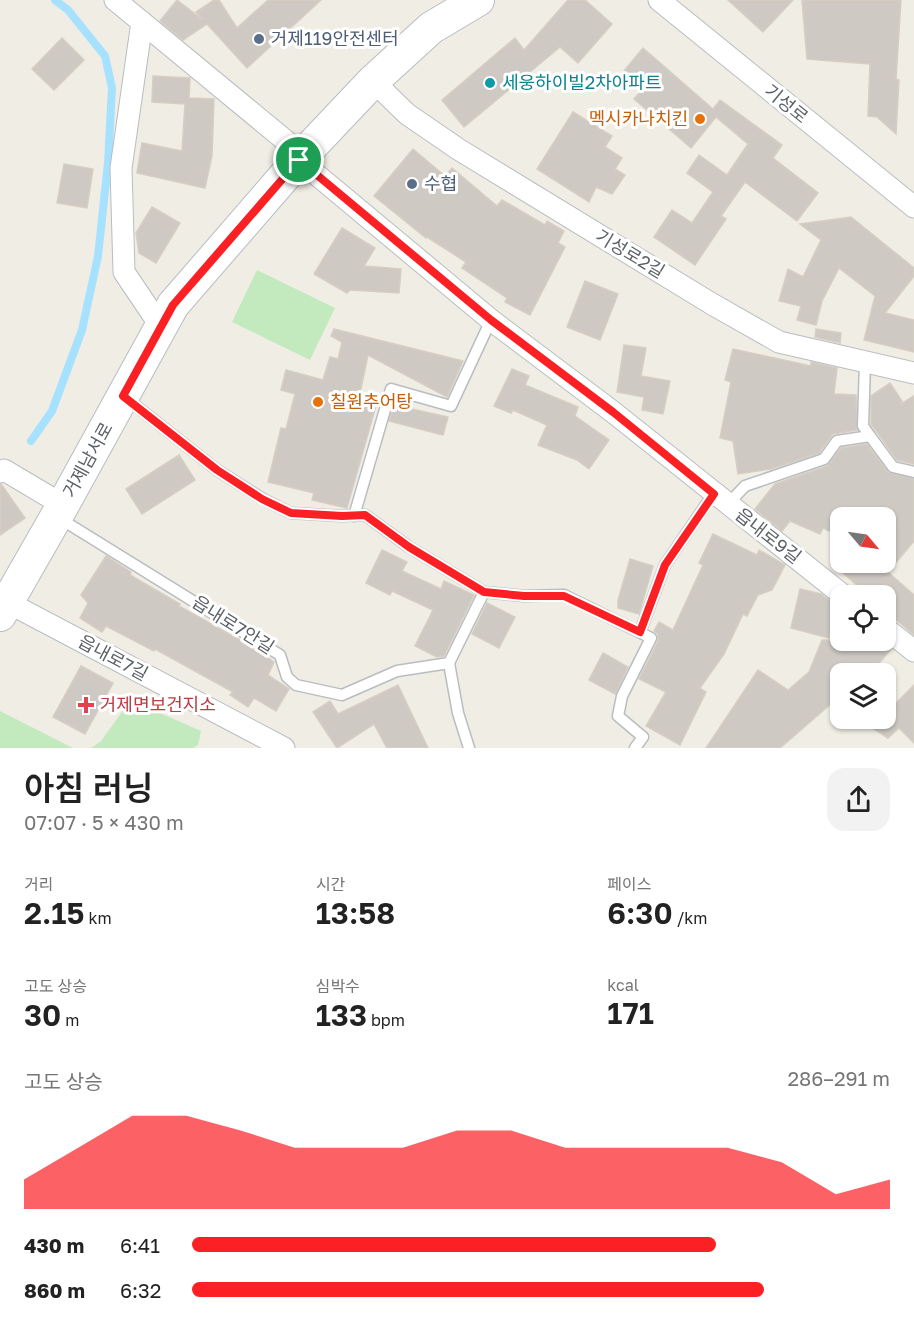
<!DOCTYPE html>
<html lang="ko">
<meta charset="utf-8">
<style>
:root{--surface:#fff;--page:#f2f2f2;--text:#222;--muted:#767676;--accent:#fb2024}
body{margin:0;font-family:"Golos Text","Noto Sans KR",sans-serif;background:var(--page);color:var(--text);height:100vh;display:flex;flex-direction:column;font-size:22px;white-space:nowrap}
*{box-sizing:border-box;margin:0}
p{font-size:20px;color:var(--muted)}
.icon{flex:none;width:33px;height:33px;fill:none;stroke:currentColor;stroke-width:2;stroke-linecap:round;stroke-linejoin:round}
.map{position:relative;height:748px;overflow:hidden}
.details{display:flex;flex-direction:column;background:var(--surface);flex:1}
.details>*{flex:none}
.needle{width:39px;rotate:119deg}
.fabs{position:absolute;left:830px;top:507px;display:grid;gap:12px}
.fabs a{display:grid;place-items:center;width:66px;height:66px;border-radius:12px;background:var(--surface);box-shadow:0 2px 4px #0004;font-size:30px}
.pin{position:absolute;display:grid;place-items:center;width:51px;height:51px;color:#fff;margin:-26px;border:3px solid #fff;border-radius:50%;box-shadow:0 2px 6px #0007}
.round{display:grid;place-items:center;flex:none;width:63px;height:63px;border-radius:18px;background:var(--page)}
.overview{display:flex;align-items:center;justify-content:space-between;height:102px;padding:0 24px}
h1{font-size:33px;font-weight:600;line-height:45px}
.figures{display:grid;grid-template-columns:repeat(3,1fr);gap:9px;height:102px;padding:6px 24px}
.figures div{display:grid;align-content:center}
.figures b{font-size:30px;font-weight:600}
.figures small{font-size:16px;font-weight:400}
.figures p{font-size:16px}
.chart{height:168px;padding:12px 24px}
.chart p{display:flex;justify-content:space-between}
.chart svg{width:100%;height:108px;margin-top:6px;fill:var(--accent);opacity:.7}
ul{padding:0 24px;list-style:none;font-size:20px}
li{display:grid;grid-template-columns:96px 72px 1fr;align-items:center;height:45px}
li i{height:15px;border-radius:8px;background:var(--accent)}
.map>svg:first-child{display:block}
.green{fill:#c3eabe}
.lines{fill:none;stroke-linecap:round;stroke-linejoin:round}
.stream{stroke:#a6e1ff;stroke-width:8}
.building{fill:#cec9c3;stroke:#d6cec2;stroke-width:1.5}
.lane-casing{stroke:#b9bdc2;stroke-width:13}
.street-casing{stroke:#b9bdc2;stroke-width:23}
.secondary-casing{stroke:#b8bdc2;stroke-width:34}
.lane{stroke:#fff;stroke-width:10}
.street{stroke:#fff;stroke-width:21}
.secondary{stroke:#fff;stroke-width:32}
.route-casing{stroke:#fff;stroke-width:12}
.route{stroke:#fb2024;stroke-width:8}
.service-dot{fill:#5c6f8a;stroke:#fff;stroke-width:2}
.culture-dot{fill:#0f9aa8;stroke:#fff;stroke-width:2}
.food-dot{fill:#e8710a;stroke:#fff;stroke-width:2}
.health-dot{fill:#e0444e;stroke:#fff;stroke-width:2}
.labels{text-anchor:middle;stroke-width:6;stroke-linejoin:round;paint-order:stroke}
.service-label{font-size:18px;fill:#4e5e75;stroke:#fff;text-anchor:start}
.culture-label{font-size:18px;fill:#0d838f;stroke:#fff;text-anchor:start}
.street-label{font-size:18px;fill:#5c6267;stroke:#fff}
.food-label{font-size:18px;fill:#c56008;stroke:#fff;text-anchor:end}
.health-label{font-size:18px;fill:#be3a42;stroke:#fff;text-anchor:start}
</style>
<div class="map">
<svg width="914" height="748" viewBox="0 0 914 748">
<rect width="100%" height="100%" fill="#f0ede4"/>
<g class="green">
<polygon points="257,270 335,308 310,360 232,322"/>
<polygon points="127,705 142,705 201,731 198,745 193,748 91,748 101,741"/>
<polygon points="0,711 73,748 0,748"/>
</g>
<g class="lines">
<polyline class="stream" points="31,441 52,411 82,330 98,256 108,163 112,88 105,56 68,10 55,0"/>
</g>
<g class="building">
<polygon points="177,0 203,20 196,12 214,0 219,0 237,28 268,0 321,0 247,68 207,24 183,40 160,21"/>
<polygon points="568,0 585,0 612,24 578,63 560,47 464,127 442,100 515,38 524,50"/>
<polygon points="728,0 793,0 763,32"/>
<polygon points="802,0 901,0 896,79 899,80 896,134 877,117 868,116 870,64 807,59"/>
<polygon points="62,38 84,60 54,90 32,69"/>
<polygon points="643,48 713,109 720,100 782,145 773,158 818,193 797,221 745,182 721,216 726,219 695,265 654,237 672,210 692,223 713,192 687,173 699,155 727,175 748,144 716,117 691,148 634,99 644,88 624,71"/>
<polygon points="153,76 190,78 189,98 214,99 212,156 205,188 137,173 142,143 182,151 185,104 152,102"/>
<polygon points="573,112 612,136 605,147 622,158 615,169 625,175 612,194 596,187 589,202 537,169"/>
<polygon points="413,149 445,176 452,168 497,206 502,200 545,225 547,221 564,231 558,243 565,247 530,315 505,302 507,298 462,268 466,262 427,237 426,238 374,196"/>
<polygon points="64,164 93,169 87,208 57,203"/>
<polygon points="152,207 180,223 156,263 139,253 136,233"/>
<polygon points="851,217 914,268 914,276 885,313 914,320 914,352 864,340 875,296 839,268 822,301 816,325 797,320 801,306 779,301 788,269 803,277 821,240 800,224"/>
<polygon points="342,228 375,248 364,266 401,269 399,293 350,290 347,293 314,274"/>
<polygon points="585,281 618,294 600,340 567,327"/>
<polygon points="334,329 463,361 447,397 368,355 359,398 377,402 347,508 312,500 314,493 268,482 281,428 286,429 295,394 281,390 286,370 323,380 330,357 338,359 342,342 331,336"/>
<polygon points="816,329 841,333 840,343 815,337"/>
<polygon points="624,345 646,348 641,376 670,381 663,414 642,410 644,397 617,392"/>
<polygon points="733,349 811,366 811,362 837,368 834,394 856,395 857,430 833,434 819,453 771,469 738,474 733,441 720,438 731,382 725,380"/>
<polygon points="512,369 529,376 525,385 578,407 575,416 609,440 589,469 577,460 538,445 547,425 513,410 511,413 494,406"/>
<polygon points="890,383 902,401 901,404 914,396 914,464 897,460 871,424 871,396"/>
<polygon points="394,405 448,417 443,435 389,421"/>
<polygon points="867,444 888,472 914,479 914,541 888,572 914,595 914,635 885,610 885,596 869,596 843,573 852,562 885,562 885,518 840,518 840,536 823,528 820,534 790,521 782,531 755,509 775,484 827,466 841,448"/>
<polygon points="179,455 195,480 142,514 126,489"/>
<polygon points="1,484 25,518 0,535 0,485"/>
<polygon points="713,534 757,555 759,550 785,565 772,590 758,595 747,616 743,614 724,654 700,688 706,692 680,745 646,726 666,692 639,679 658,641 658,634 654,631 659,622 673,630 703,565 699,563"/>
<polygon points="382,550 407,562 402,571 441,589 444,581 474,595 444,656 437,657 415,646 433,610 392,591 390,595 366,583"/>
<polygon points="106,556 131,572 130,575 180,604 179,606 249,645 274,662 268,675 289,689 276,711 254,698 248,707 230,695 233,692 155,649 154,651 106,626 102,632 80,618 88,603 81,595"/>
<polygon points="630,559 653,566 639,614 618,608 618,600"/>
<polygon points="800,589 821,594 837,606 829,638 791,628"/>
<polygon points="487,603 515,617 499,648 472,634"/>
<polygon points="822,640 880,640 891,649 870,674 840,674 840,696 780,748 706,748 758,670 788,690 809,672"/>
<polygon points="603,653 628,667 615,694 589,680"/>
<polygon points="81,666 113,683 85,734 53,717"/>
<polygon points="398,685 428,748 387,748 374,724 337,748 313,712 330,701 338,714"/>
<polygon points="914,685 914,743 899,728 888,738 871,727 880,718 885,718 885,714"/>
</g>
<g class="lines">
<g class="lane-casing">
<g id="lane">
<polyline points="865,362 863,426 870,436"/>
<polyline points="126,398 217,470 263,499 291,513 342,516 365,515 409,547 484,592"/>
<polyline points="728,504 745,486 824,459 837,441 870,436 893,467 914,472"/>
<polyline points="354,516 391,389 451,406 491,320"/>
<polyline points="59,518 280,655 287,677 296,685 342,695 397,671 449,663 484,592 524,596 564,595 651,638 622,696 618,716 643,737 635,748"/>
<polyline points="640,632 665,565 714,493"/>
<polyline points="449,663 458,713 469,748"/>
</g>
</g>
<g class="street-casing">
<g id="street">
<polyline points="115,0 303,155"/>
<polyline points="659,0 914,207"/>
<polyline points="142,22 121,168 124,272 161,327"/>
<polyline points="373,81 407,114 458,149 712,304 779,342 914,373"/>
<polyline points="299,160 491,320 613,412 844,596"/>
<polyline points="0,472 4,470 63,505"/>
<polyline points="7,602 284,748"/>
<polyline points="885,628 914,651"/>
</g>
</g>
<g class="secondary-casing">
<polyline id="secondary" points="0,615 63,505 173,305 303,155 373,81 431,28 478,0"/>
</g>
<use href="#lane" class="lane"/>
<use href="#street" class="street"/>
<use href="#secondary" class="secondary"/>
</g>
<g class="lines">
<g class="route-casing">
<polygon id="route" points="299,160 491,320 613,412 714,494 665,565 640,632 564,596 524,596 484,592 409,547 365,515 342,516 291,513 262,499 217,470 123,396 173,305"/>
</g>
<use href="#route" class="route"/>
</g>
<g class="service-dot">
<circle cx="259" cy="39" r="6"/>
<circle cx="412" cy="184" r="6"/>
</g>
<circle class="culture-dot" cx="490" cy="83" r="6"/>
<g class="food-dot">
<circle cx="700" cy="119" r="6"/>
<circle cx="318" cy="402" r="6"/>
</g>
<path class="health-dot" d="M83 696h6v6h6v6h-6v6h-6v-6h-6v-6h6z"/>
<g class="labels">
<g class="service-label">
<text x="271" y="45">거제119안전센터</text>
<text x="424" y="190">수협</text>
</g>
<g class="culture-label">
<text x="502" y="89">세웅하이빌2차아파트</text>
</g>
<g class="street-label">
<text transform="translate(786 104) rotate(39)" y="6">기성로</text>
<text transform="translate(630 254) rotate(31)" y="6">기성로2길</text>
<text transform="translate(88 460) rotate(-61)" y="6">거제남서로</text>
<text transform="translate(768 536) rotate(38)" y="6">읍내로9길</text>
<text transform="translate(233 625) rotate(32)" y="6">읍내로7안길</text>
<text transform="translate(113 658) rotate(28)" y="6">읍내로7길</text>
</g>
<g class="food-label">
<text x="688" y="125">멕시카나치킨</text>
<text x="330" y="408" text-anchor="start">칠원추어탕</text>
</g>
<g class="health-label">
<text x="100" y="711">거제면보건지소</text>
</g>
</g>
</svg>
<div class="fabs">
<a><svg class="needle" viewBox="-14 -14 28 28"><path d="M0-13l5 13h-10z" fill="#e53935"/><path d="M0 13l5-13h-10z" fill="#767676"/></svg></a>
<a><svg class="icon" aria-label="locate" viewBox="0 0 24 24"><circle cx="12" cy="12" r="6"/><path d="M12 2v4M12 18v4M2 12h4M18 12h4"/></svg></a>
<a><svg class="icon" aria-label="layers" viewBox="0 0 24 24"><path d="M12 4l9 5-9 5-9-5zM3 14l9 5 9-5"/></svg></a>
</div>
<div class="pin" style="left:299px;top:160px;background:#1e9e55"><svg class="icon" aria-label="arrive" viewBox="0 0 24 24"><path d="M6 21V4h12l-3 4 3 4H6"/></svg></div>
</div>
<section class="details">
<div class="overview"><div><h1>아침 러닝</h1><p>07:07 · 5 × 430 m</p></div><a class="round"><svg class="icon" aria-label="share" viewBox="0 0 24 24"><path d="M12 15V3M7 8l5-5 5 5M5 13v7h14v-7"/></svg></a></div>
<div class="figures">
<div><p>거리</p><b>2.15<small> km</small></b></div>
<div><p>시간</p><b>13:58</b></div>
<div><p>페이스</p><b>6:30<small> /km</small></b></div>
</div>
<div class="figures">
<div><p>고도 상승</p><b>30<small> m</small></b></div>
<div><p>심박수</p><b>133<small> bpm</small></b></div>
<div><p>kcal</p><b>171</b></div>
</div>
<div class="chart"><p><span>고도 상승</span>286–291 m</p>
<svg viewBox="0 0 160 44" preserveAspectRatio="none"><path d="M0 44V32L10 19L20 6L30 6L40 12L50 19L60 19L70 19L80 12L90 12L100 19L110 19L120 19L130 19L140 25L150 38L160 32V44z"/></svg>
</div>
<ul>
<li><b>430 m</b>6:41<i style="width:75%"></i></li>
<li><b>860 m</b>6:32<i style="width:82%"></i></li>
</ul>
</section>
